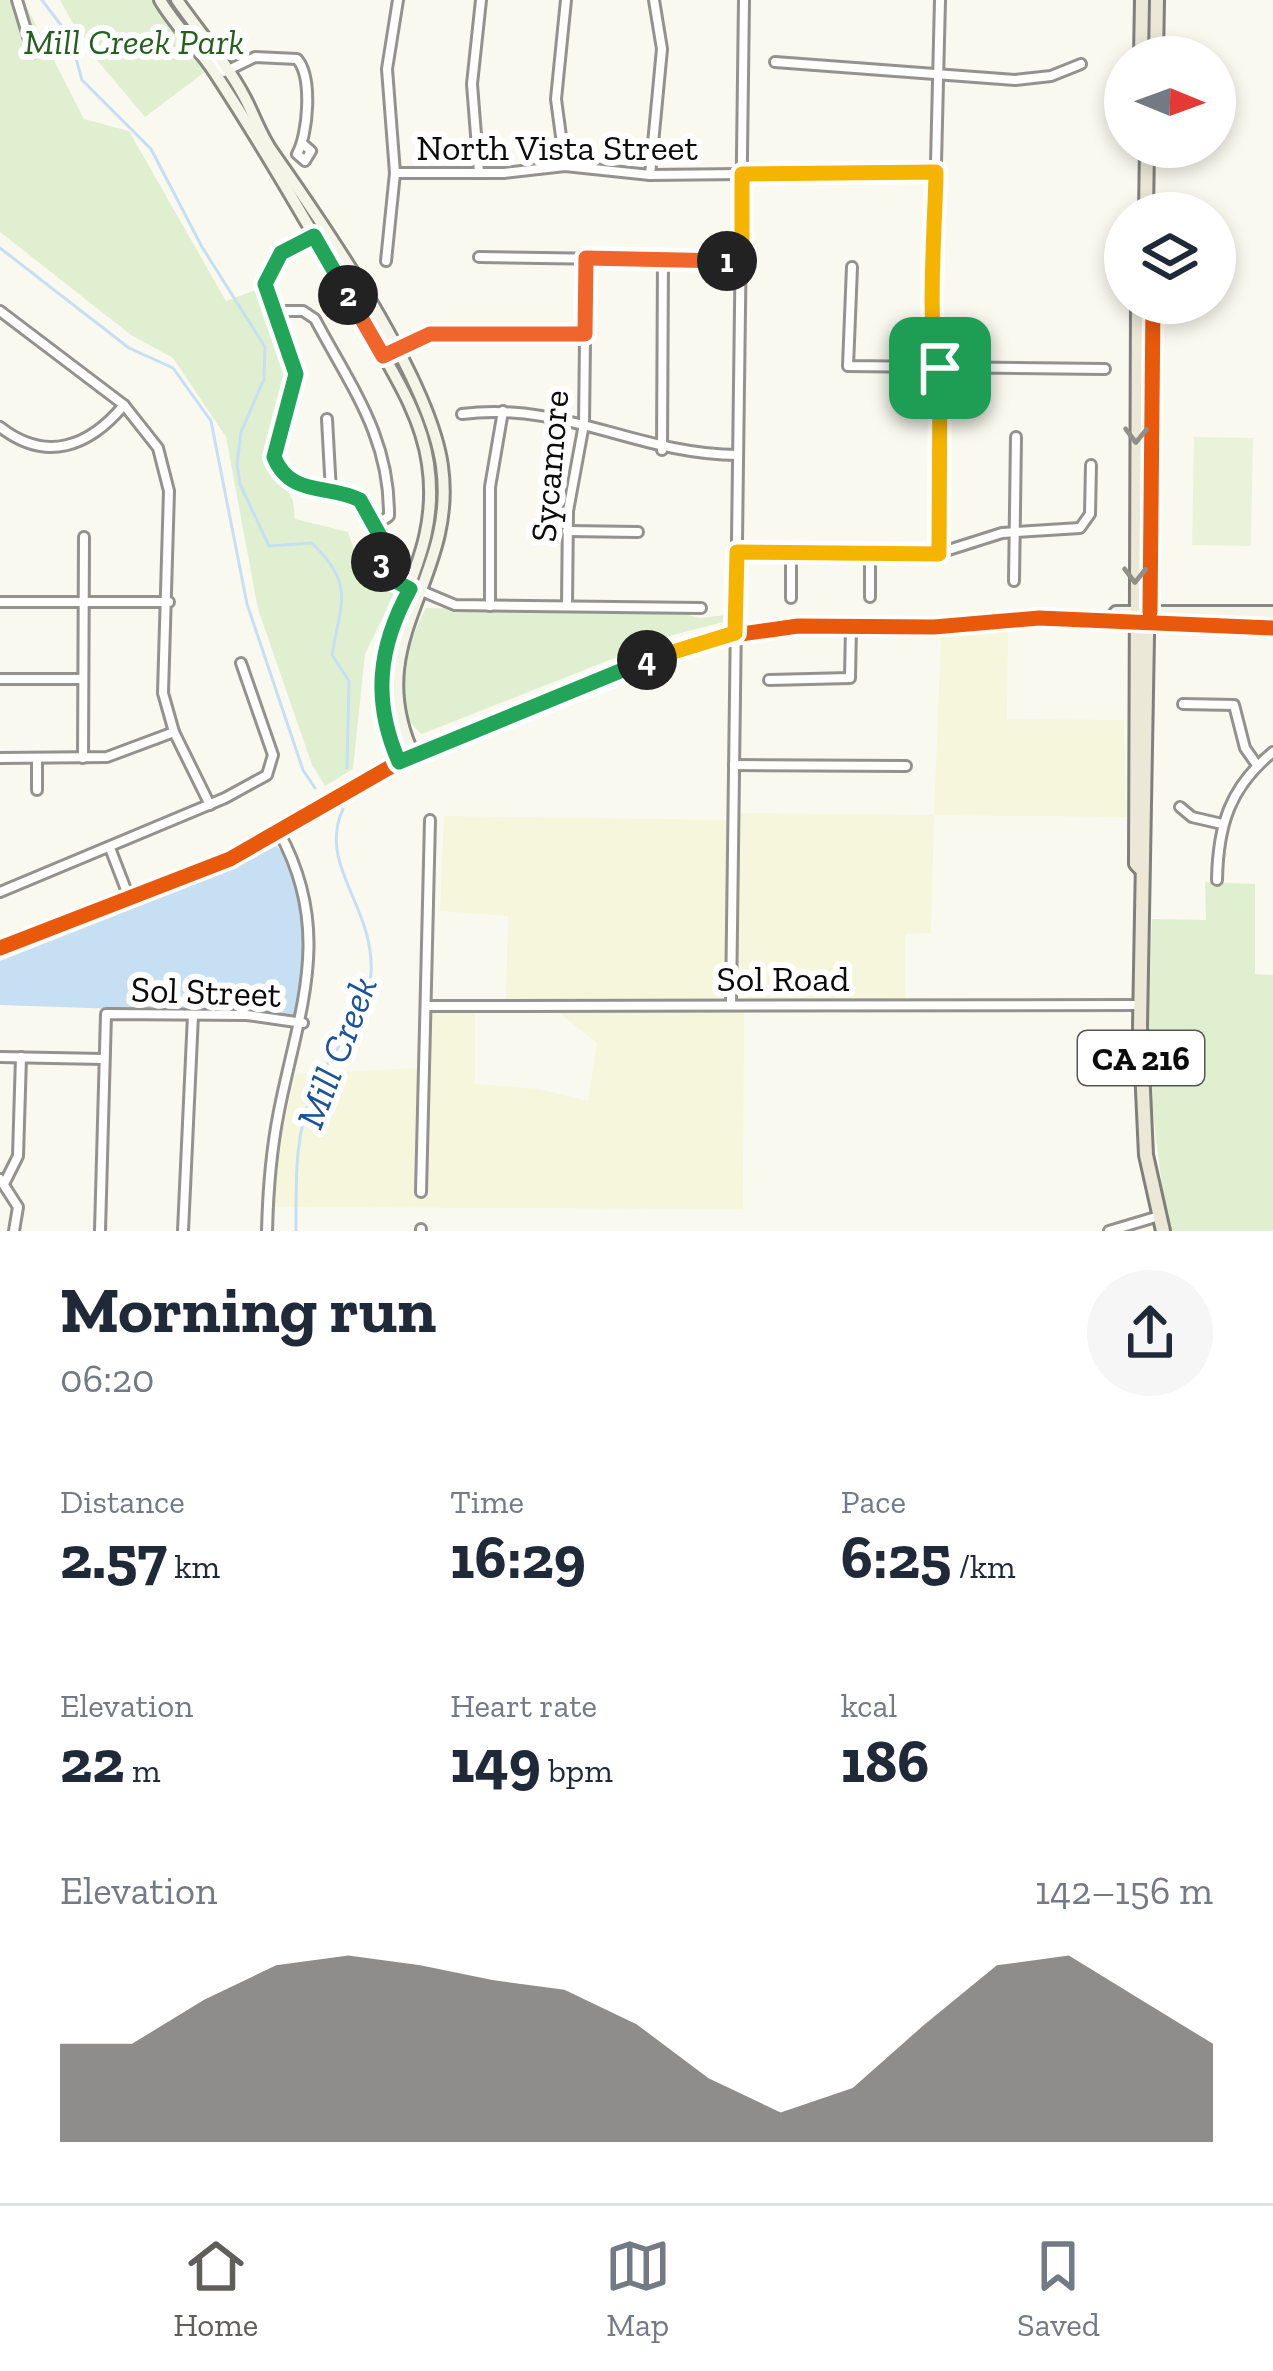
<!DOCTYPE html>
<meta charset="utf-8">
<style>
:root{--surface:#fff;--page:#f6f6f7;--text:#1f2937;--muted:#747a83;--line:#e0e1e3;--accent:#5f5e5b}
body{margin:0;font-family:"Zilla Slab",serif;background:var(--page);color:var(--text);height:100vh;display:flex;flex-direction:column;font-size:45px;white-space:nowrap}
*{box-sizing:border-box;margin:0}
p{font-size:39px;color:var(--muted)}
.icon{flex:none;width:66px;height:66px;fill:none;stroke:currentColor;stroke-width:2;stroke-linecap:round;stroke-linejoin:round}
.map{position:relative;height:1231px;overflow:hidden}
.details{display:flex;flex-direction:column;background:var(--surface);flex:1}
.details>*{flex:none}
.needle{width:78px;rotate:91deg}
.fabs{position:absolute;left:1104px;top:36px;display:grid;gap:24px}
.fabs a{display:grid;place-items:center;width:132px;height:132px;border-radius:50%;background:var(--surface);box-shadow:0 6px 18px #0003;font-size:60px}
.pin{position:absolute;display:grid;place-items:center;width:102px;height:102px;color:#fff;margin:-51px;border-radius:24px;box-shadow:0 6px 18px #0006}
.km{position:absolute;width:60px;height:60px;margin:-30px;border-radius:50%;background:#222;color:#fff;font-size:33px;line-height:60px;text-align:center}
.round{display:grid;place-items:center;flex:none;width:126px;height:126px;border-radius:63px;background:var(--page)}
.headline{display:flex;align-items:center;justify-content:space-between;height:204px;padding:0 60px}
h1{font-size:66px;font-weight:700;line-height:90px}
.stats{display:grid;grid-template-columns:repeat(3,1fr);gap:18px;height:204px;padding:12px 60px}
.stats div{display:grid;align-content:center}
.stats b{font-size:60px;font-weight:700}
.stats small{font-size:33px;font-weight:400}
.stats p{font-size:33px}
.chart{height:336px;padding:24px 60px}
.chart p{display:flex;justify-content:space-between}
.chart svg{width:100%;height:216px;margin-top:12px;fill:var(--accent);opacity:.7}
.tabs{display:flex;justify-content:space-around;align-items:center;height:168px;border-top:3px solid var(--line);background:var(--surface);font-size:33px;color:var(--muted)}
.tabs a{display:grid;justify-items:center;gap:6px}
.tabs .on{color:var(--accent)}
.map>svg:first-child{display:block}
.farmland{fill:#f6f6dc}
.green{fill:#e0efd0}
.pitch{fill:#eaf3da}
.water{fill:#c7dff2}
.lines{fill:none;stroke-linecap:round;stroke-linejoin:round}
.stream{stroke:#c7dff2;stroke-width:3}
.street-casing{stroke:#93928e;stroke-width:14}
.secondary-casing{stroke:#898984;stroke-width:16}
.primary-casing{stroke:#807f7b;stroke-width:18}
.street{stroke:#fefefd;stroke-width:8}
.secondary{stroke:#f4f4e8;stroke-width:10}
.primary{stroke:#ebe8d8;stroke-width:12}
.cycleway-casing{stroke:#fff;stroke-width:22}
.cycleway{stroke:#e8590c;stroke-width:15}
.oneway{stroke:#919086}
.split-1-casing{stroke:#fff;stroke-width:24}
.split-2-casing{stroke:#fff;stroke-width:24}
.split-3-casing{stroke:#fff;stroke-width:24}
.split-4-casing{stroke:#fff;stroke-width:24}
.split-5-casing{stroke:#fff;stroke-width:24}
.split-1{stroke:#f5b400;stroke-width:15}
.split-2{stroke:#f0652b;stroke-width:15}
.split-3{stroke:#22a559;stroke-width:15}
.split-4{stroke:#22a559;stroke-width:15}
.split-5{stroke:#f5b400;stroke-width:15}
.labels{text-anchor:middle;stroke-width:12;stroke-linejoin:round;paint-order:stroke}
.shield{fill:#fff;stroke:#545454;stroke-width:3}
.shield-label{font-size:33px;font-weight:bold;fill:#0b0b0b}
.park-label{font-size:36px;font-style:italic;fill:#25601f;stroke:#fff}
.street-label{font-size:36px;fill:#0b0b0b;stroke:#fff}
.water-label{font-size:39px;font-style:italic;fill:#1a5398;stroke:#fff}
</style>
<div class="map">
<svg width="1273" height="1231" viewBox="0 0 1273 1231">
<rect width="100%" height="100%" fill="#faf9ef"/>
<polygon class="farmland" points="1008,633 1007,719 1124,720 1126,817 934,815 931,933 905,934 905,999 748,999 737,988 716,1000 716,1011 744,1011 743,1209 274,1207 276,1163 295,1074 420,1068 420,1008 475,1008 475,1084 539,1089 588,1101 597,1043 544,1001 506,1000 508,916 440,911 444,816 727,820 740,813 934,815 941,637"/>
<g class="green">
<polygon points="0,0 23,0 84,119 129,131 226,301 256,290 289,356 291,378 269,453 293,501 295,519 348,532 356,555 396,590 365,654 353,769 325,786 312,765 258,609 226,437 173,358 131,335 0,232"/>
<polygon points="60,0 155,0 206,71 145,117 86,47"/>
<path d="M426 608 680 613 700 618 726 615 723 622 673 635 422 734C382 704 408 643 426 608Z"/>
<polygon points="1205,882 1255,884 1255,974 1273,975 1273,1231 1171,1231 1165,1211 1147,1064 1152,919 1206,920"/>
</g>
<polygon class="pitch" points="1194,437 1253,438 1251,546 1192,545"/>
<path class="water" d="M276 846C307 869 310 981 296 1015L0 1005V961L231 870Z"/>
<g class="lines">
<g class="stream">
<path d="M42 0 70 37 82 80 151 149 202 247 265 347 264 379 241 432 237 464 240 484 269 546 312 543C355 585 341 601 332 655L349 681 347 768"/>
<polyline points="0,248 129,348 173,368 211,421 247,604 303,770 315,788"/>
<path d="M296 1231C296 1181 294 1133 315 1086 332 1048 369 1018 371 973 375 907 317 865 343 809"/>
</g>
<g class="street-casing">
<g id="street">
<polyline points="17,0 33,53"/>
<path d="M210 60 224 72 255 57 297 59C313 77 308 135 297 154L305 161 311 151 303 144"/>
<polyline points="775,62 1015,80 1051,76 1081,64"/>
<polyline points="565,166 556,99 566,0"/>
<polyline points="395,173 504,173 565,166 650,175 936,172"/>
<polyline points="479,173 472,84 481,0"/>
<polyline points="650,175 662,49 654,0"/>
<polyline points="314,236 281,253 264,284 297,373 276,441 275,463 303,488 360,499 379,536 386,576 455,605 701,608"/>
<polyline points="479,257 741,261"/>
<polyline points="386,261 395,173 387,69 398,0"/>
<polyline points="852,267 848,366 1105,369"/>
<polyline points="0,311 124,405 158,448 169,491 163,693 174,732 210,805"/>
<path d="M274 311H303L315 319C351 387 390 437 389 516L375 526"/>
<polyline points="383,356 430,334 585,334"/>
<path d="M462 414C565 401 635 454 738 455"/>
<polyline points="327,419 331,492"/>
<path d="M0 427C46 463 89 447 124 405"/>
<polyline points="662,450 663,258"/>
<polyline points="567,531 638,532"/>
<polyline points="737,552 939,553 1002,533 1080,528 1090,514 1091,465"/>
<polyline points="939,553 942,403 932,326 940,0"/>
<polyline points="1014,581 1016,437"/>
<polyline points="870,597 870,554"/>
<polyline points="791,598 791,554"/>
<polyline points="0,602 169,602"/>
<polyline points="490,606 490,487 503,411"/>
<polyline points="567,606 568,511 584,424 586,258"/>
<polyline points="0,679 83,679"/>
<polyline points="769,680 850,678 851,626"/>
<polyline points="1183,704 1234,705 1245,748 1257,765"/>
<polyline points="0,758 107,757 174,732"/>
<polyline points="37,758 37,790"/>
<polyline points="83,758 84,537"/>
<polyline points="734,765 906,766"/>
<polyline points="1180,807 1192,817 1222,824"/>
<polyline points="110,848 130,900"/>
<path d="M1217 880C1218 825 1230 787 1273 752"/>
<polyline points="0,892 225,798 267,775 273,755 241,663"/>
<polyline points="731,1004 744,0"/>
<polyline points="426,1006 1140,1005"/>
<polyline points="0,1057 104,1059"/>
<polyline points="0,1179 18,1207 14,1231"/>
<polyline points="5,1182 18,1156 21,1057"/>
<polyline points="421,1192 430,820"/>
<polyline points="100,1231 106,1014 247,1015 303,1023"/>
<polyline points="183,1231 193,1015"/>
<path d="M267 1231C268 1190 271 1151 279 1111 299 1010 334 932 279 832"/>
<polyline points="421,1231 421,1229"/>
<polyline points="1109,1231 1159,1216"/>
</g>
</g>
<g class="secondary-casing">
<g id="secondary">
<path d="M160 0C175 26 198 47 215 73 268 154 316 239 365 323 390 368 421 413 428 464 446 584 344 637 399 762"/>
<path d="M177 0C200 33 226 62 245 98 255 117 261 137 274 154 326 228 430 379 442 466 458 582 359 638 414 756"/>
<polyline points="1111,619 1116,612 1273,612"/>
<polyline points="0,948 230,859 399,762 713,638 798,626 934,627 1039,618 1273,628"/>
</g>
</g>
<g class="primary-casing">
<g id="primary">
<polyline points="1141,57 1142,0"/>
<polyline points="1156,57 1157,0"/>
<polyline points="1146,213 1147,147"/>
<polyline points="1138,303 1136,864 1142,870"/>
<polyline points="1153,303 1140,1026 1146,1155 1163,1231"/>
</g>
</g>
<use href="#street" class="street"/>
<use href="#secondary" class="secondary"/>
<use href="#primary" class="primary"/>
<g class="cycleway-casing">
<g id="cycleway">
<polyline points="1150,612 1153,303"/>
<polyline points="0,948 230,859 399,762 713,638 798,626 934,627 1039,618 1273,628"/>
</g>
</g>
<use href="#cycleway" class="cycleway"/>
</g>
<defs><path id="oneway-chevron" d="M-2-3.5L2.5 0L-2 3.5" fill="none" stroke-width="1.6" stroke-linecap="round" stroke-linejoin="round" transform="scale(3)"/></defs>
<g class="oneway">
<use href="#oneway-chevron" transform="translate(1136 435) rotate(91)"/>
<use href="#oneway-chevron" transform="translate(1135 575) rotate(91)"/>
</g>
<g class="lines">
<g class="split-1-casing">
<path id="split-1" d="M727 261H742V174L936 172C936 208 925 345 940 368"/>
</g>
<g class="split-2-casing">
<polyline id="split-2" points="348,295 383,356 430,334 585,334 586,258 727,261"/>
</g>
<g class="split-3-casing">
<path id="split-3" d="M348 295 314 236 281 253 265 284 296 374 274 457C290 497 328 484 360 500L380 536 381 562"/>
</g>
<g class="split-4-casing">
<path id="split-4" d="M381 562 386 576 410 589C378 647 372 701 399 762L647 660"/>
</g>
<g class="split-5-casing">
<polyline id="split-5" points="647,660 735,633 737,552 939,554 940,368"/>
</g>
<use href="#split-1" class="split-1"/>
<use href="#split-2" class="split-2"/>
<use href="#split-3" class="split-3"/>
<use href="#split-4" class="split-4"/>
<use href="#split-5" class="split-5"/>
</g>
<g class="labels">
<rect class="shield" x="1078" y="1031" width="126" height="54" rx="9"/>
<g class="shield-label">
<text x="1141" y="1070">CA 216</text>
</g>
<g class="park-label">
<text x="134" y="54">Mill Creek Park</text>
</g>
<g class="street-label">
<text x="557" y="160">North Vista Street</text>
<text transform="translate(549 466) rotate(-85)" y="13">Sycamore</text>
<text x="783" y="991">Sol Road</text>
<text transform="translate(206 991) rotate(2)" y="13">Sol Street</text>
</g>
<g class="water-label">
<text transform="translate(336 1052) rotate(-69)" y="14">Mill Creek</text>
</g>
</g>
</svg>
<div class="fabs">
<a><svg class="needle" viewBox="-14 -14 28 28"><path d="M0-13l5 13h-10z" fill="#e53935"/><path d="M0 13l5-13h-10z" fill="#747a83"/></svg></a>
<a><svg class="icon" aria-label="layers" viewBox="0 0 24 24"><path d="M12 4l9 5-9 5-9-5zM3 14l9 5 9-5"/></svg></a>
</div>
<div class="pin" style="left:940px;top:368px;background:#1e9e55"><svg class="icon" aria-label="arrive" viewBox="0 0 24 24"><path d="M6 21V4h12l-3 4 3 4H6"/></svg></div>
<b class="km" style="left:727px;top:261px">1</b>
<b class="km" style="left:348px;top:295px">2</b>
<b class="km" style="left:381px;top:562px">3</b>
<b class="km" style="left:647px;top:660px">4</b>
</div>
<section class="details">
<div class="headline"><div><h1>Morning run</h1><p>06:20</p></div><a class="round"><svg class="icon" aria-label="share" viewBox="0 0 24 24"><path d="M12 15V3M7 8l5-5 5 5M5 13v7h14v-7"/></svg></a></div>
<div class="stats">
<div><p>Distance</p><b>2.57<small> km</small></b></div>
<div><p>Time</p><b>16:29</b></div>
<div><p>Pace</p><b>6:25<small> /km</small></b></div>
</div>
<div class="stats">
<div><p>Elevation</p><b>22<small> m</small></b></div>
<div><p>Heart rate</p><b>149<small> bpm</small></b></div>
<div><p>kcal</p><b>186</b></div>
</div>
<div class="chart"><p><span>Elevation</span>142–156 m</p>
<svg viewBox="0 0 160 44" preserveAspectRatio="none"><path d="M0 44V24L10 24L20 15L30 8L40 6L50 8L60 11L70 13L80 20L90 31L100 38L110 33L120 20L130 8L140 6L150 15L160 24V44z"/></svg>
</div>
</section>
<nav class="tabs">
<a class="on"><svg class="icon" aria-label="home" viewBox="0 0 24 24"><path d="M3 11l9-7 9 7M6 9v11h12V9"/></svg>Home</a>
<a><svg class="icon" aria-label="map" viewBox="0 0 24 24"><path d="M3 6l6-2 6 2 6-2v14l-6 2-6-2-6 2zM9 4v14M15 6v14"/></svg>Map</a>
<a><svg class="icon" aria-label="saved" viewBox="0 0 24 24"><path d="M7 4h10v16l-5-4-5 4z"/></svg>Saved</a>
</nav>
